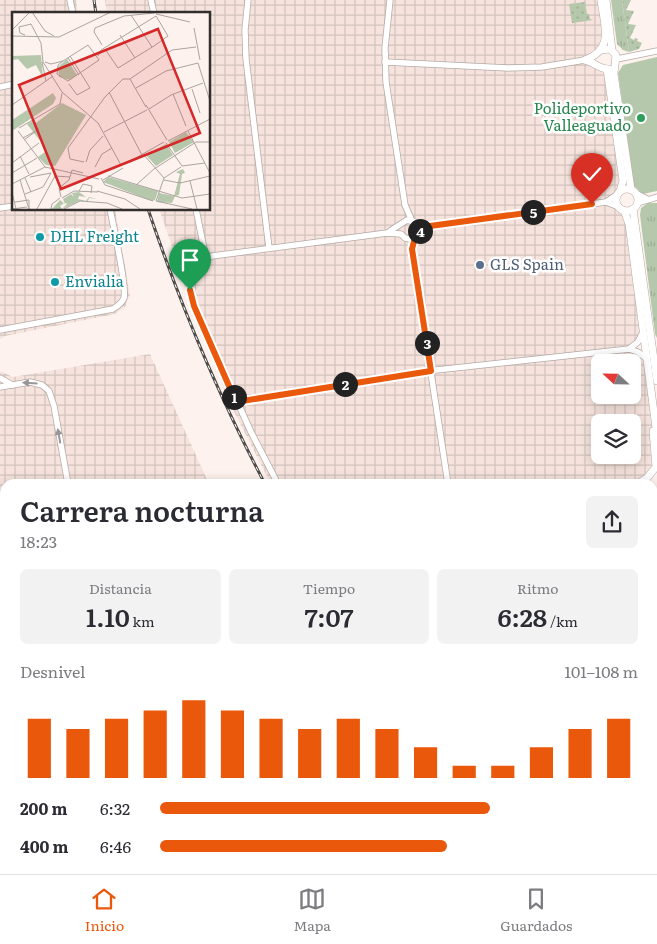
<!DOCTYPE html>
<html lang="es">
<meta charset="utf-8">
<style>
:root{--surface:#fff;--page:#f2f2f3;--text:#2b2b33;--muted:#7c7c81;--line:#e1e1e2;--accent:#ea580c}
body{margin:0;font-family:Literata,serif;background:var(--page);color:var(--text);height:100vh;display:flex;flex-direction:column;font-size:19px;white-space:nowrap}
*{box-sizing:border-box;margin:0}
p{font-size:16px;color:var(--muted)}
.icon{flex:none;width:28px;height:28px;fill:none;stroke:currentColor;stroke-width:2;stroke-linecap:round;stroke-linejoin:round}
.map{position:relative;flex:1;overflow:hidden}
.panel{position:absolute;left:0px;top:479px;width:658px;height:396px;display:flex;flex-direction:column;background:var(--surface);border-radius:15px 15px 0 0;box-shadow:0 2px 12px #0003}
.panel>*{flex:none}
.needle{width:32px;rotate:292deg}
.tools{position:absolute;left:591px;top:354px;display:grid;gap:10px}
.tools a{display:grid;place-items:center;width:50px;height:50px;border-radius:8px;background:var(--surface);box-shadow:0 2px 12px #0003;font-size:25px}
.pin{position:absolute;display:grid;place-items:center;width:42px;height:42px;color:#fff;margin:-51px -21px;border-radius:50% 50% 50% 0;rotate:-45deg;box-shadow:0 0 5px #0007}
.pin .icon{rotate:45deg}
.km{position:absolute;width:25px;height:25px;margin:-12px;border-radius:50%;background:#222;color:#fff;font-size:14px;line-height:25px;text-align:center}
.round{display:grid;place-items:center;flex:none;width:52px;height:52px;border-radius:8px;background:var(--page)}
.overview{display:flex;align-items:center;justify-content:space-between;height:85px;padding:0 20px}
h1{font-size:28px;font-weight:600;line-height:38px}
.metrics{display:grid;grid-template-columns:repeat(3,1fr);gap:8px;height:85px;padding:5px 20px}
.metrics div{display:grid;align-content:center;border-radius:8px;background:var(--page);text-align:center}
.metrics b{font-size:25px;font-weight:600}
.metrics small{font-size:14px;font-weight:400}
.metrics p{font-size:14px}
.chart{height:140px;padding:10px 20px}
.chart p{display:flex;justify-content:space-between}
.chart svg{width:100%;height:90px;margin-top:5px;stroke:var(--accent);stroke-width:6}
ul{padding:0 20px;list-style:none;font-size:16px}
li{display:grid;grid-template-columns:80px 60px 1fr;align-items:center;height:38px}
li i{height:12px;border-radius:6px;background:var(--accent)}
.tabs{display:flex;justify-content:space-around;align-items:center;height:70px;border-top:1px solid var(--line);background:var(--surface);font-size:14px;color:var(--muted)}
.tabs a{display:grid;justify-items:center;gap:2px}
.tabs .on{color:var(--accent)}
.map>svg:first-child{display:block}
.industrial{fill:url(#industrial-grid);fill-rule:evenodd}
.grass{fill:url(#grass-dots)}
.park{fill:url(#park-tufts)}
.pitch{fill:#b6c8ac}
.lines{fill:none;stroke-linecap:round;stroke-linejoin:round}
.minor-casing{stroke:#b4aaa6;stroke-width:7}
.major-casing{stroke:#b4aaa6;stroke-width:8}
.minor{stroke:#fff;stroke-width:5.5}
.major{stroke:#fff;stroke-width:7}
.rail-casing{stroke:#504c4a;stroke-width:3}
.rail{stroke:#fff;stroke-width:1;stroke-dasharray:4;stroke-linecap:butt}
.oneway{fill:#989696}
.route-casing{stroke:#fff;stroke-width:10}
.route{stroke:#ea580c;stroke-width:6}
.leisure-dot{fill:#2e9e5b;stroke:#fff;stroke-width:2}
.culture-dot{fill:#0f9aa8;stroke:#fff;stroke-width:2}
.service-dot{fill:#5c6f8a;stroke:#fff;stroke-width:2}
.labels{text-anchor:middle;stroke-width:5;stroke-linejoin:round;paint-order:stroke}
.leisure-label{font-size:15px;fill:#27864d;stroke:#fff;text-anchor:end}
.culture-label{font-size:15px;fill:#0d838f;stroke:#fff;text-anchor:start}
.service-label{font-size:15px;fill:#4e5e75;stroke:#fff;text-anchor:start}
.inset-road{fill:none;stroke:#aba4a0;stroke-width:1}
.view{fill:#d62828;fill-opacity:0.15;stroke:#d62828;stroke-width:2.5}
.inset-edge{fill:none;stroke:#312e2c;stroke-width:2.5}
</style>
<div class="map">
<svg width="657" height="874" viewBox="0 0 657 874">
<defs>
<pattern id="industrial-grid" width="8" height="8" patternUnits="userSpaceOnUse" patternTransform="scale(1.25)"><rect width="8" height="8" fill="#f6e3dd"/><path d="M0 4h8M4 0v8" fill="none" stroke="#d3c3be"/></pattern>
<pattern id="grass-dots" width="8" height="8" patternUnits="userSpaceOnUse" patternTransform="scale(1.25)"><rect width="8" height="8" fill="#b6c8ac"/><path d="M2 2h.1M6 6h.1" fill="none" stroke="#9dac94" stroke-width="1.8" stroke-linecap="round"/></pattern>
<pattern id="park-tufts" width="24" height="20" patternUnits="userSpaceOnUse" patternTransform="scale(1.25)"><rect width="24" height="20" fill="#b6c8ac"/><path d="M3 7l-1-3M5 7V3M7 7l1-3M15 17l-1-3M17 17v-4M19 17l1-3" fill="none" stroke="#9dac94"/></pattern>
</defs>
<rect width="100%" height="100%" fill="#fdf2ee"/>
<g class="industrial">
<polygon points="0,0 76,0 78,14 14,14 14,209 115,209 130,295 125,307 115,314 5,336 0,339"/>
<path d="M105 0H599L603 35V45L590 57 607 77 620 175V184L616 191 610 198 625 218 641 332 634 344V352L644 359 646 365 656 463 655 467 637 482 624 484H271L226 396 198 302 182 282 179 266 159 209H209V14H107ZM600 362H632V395H600ZM600 422H632V455H600Z"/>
<polygon points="150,354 209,484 5,484 5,870 152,870 152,874 0,874 0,371 13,377"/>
</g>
<g class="grass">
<polygon points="622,0 631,0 626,10 634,11 628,24 636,25 630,38 634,40 635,38 638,39 637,41 642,43 639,49 629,52"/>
<polygon points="585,2 587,14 589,14 590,19 593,20 572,23 569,4"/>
<polygon points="5,548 5,635 0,633 0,549"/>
</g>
<g class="park">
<polygon points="611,0 622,0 629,52 623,50 617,44"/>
<polygon points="648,203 657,203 657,338 655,334 640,215 641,208"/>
<polygon points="292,870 509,870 504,874 429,874 425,872 424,874 293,874"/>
</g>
<polygon class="pitch" points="657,57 657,191 643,194 634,186 618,73 623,65"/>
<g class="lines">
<g class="minor-casing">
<g id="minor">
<polyline points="70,0 73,14"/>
<polyline points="151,0 154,14"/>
<polyline points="248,0 245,30 246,59 269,248"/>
<polyline points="390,0 385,48 386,82 405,205 412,221"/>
<polyline points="617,59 657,51"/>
<polyline points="385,62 508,68 542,67 585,60"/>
<polyline points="0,87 14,84"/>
<polyline points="637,194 647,199"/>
<polyline points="606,202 619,207"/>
<polyline points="638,203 657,197"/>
<polyline points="0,208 14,206"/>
<polyline points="196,209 206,259"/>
<polyline points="390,231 407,220 428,226"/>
<polyline points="415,235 412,249 448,484"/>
<path d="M0 330 113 309C118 306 122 303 124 298 127 287 113 224 110 209"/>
<polyline points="629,349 638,342 643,332"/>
<polyline points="0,378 12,385"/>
<polyline points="0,387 30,382 42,385 49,391 54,406 68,484"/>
<polyline points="236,402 418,372 629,349 638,352 647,359"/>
<path d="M278 484 251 432 194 306C188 288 193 265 212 256L387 233 401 234 405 238 410 239 430 226 606 202 618 194"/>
<polyline points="0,525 5,524"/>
<polyline points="0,544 5,543"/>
<polyline points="0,638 5,641"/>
<polyline points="0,673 5,672"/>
<polyline points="652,694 657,687"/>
<polyline points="652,702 657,695"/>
<polyline points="0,720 5,719"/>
<polyline points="74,870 75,874"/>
<polyline points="82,870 83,874"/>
<polyline points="278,870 279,874"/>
<polyline points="288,870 289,874"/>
<polyline points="565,870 566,874"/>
<polyline points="631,870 634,874"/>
<polyline points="529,874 532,870"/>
</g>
</g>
<g class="major-casing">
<g id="major">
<polyline points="606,0 612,50"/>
<polyline points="601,50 610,49 616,55 614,74 631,189"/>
<path d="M585 60C615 49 604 25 601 0"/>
<path d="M585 60C594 62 600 70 609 69"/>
<polyline points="607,69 623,181 620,191"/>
<circle cx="627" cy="200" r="11"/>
<polyline points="633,209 657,381"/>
<polyline points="624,210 629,224 657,435"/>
<polyline points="637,484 647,478 656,467 653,431"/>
<polyline points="652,492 657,497"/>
<polyline points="0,677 5,676"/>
<polyline points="0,684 5,683"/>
<polyline points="205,870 206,874"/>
<polyline points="211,870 211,874"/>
</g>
</g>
<use href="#minor" class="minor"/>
<use href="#major" class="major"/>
<g class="rail-casing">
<g id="rail">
<polyline points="94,0 96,14"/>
<path d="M148 209C180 304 218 395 265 484"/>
<polyline points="541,870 545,874"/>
</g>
</g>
<use href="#rail" class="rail"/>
</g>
<defs><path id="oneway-solid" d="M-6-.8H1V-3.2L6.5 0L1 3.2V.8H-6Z" transform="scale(1.25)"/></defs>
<g class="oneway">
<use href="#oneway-solid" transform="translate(30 383) rotate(-177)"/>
<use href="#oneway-solid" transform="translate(59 436) rotate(-100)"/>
</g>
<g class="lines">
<g class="route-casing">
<polyline id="route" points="190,290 194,306 236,402 431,371 412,249 416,234 430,226 592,204"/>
</g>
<use href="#route" class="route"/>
</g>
<circle class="leisure-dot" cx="641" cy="118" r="5"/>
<g class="culture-dot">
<circle cx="40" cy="237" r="5"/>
<circle cx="55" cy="282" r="5"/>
</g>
<circle class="service-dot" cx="480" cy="265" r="5"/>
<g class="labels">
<g class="leisure-label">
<text x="631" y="114">Polideportivo<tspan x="631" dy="17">Valleaguado</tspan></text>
</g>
<g class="culture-label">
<text x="50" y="242">DHL Freight</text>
<text x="65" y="287">Envialia</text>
</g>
<g class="service-label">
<text x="490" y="270">GLS Spain</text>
</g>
</g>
<g transform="translate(12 12)">
<rect width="198" height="198" fill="#fdf2ee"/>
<path d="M29 43 31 66 24 53 15 57 6 47 0 48V44ZM55 47 65 63 58 68 47 65 46 55ZM41 81 44 86 41 92 0 119V108ZM67 180 74 185 67 184 66 187 74 189 77 185 85 187 77 186 76 189H67L50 197 55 192 54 191 52 192V191L48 194 50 197H40L48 188 53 192 51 187 59 182 62 185 60 181Z" fill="#b6c8ac"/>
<path d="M50 91 74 103 43 154 34 153 26 145 33 140 29 130 15 112 22 108 24 111ZM154 132 161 143 144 154 134 143ZM171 157 173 161 170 162 167 183 163 184 160 191 145 190 147 181 162 184 168 162 164 160ZM96 165 146 179 143 188 140 189 91 170Z" fill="#b6c8ac"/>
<path d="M174 120 182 130 163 141 157 130Z" fill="#b6c8ac"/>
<path class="inset-road" d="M20 0 33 19 42 24M144 2 178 10M119 3 140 35M182 16 188 48M0 18 18 0M13 23 8 21 7 15 19 12 29 31M108 23 123 46M0 24 47 25 99 0M29 31 31 50 50 80 86 111 109 153M90 33 82 20 83 16 112 4 142 1M93 37 106 56 142 34 156 24 144 4M86 44 89 38 144 4M56 46 67 63M30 50 34 69M33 50 39 52 51 49 76 33 87 48 56 69 45 62 46 53 51 49M186 51 198 89M118 67 160 38 184 35M118 67 134 95M57 72 65 83 78 76 58 44M124 76 154 59 186 51M180 77 188 101M97 80 130 143M161 82 174 114M0 93 41 64M134 93 155 128M137 97 159 83 191 71M7 116 48 92 50 81M6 119 33 155 87 167M176 119 198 161M92 120 135 98M11 126 27 117 12 128M156 129 198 107M154 131 170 154M132 143 152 166M8 144 17 162M72 150 58 147 56 136 93 85 111 67H118M74 150 78 138 91 124M0 151 27 131M113 152 152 130M170 154 193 151M83 155 90 142 100 136M0 161 25 146M96 164 170 186 198 182M13 166 19 180M89 166 93 173 141 189M152 166 169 155M8 168 17 197M91 168 111 156M152 168 168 171 198 164M178 169 185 197M0 172 33 155M124 173 142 157 184 130H198M67 179 71 172 80 174 79 181M85 179 113 187 128 197M0 180 4 197M13 182 31 175 39 161 18 165M49 185 47 176 57 168 60 158 71 161M50 186 62 179 86 180M144 189 180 197M144 189 152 166M3 190 17 188V197M0 197 15 195M25 197 43 164 58 165M39 197 40 192 48 186M52 197 68 189 95 191 110 197"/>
<path class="view" d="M146 17 188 121 49 177 7 73Z"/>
<rect width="198" height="198" class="inset-edge"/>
</g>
</svg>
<div class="tools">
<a><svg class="needle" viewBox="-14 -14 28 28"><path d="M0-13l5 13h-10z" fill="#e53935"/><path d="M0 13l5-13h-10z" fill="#7c7c81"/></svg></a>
<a><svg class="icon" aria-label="layers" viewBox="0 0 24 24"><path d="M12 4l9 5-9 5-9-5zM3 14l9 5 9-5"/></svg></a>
</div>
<div class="pin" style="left:190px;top:290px;background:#1e9e55"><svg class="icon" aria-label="arrive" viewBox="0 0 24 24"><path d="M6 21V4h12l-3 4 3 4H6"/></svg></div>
<div class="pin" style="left:592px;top:204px;background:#d93025"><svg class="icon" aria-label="check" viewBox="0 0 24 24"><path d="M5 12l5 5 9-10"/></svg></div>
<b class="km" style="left:234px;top:397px">1</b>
<b class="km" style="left:345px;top:384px">2</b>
<b class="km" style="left:427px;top:343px">3</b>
<b class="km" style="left:420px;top:231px">4</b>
<b class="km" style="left:533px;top:212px">5</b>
<section class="panel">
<div class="overview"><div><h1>Carrera nocturna</h1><p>18:23</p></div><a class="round"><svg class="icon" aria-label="share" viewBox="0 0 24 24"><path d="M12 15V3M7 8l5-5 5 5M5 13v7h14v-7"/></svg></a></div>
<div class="metrics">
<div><p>Distancia</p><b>1.10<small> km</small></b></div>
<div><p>Tiempo</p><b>7:07</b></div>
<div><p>Ritmo</p><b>6:28<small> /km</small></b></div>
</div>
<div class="chart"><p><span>Desnivel</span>101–108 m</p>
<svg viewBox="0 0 160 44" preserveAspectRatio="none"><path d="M5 44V15M15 44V20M25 44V15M35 44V11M45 44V6M55 44V11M65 44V15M75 44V20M85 44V15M95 44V20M105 44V29M115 44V38M125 44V38M135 44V29M145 44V20M155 44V15"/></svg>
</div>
<ul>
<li><b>200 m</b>6:32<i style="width:69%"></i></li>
<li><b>400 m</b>6:46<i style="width:60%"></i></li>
</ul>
</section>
</div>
<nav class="tabs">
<a class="on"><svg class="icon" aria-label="home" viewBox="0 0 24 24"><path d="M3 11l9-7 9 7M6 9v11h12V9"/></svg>Inicio</a>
<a><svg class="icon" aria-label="map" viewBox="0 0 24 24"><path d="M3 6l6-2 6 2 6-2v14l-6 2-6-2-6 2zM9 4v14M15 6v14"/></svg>Mapa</a>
<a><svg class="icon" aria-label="saved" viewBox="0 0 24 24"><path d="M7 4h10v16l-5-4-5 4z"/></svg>Guardados</a>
</nav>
